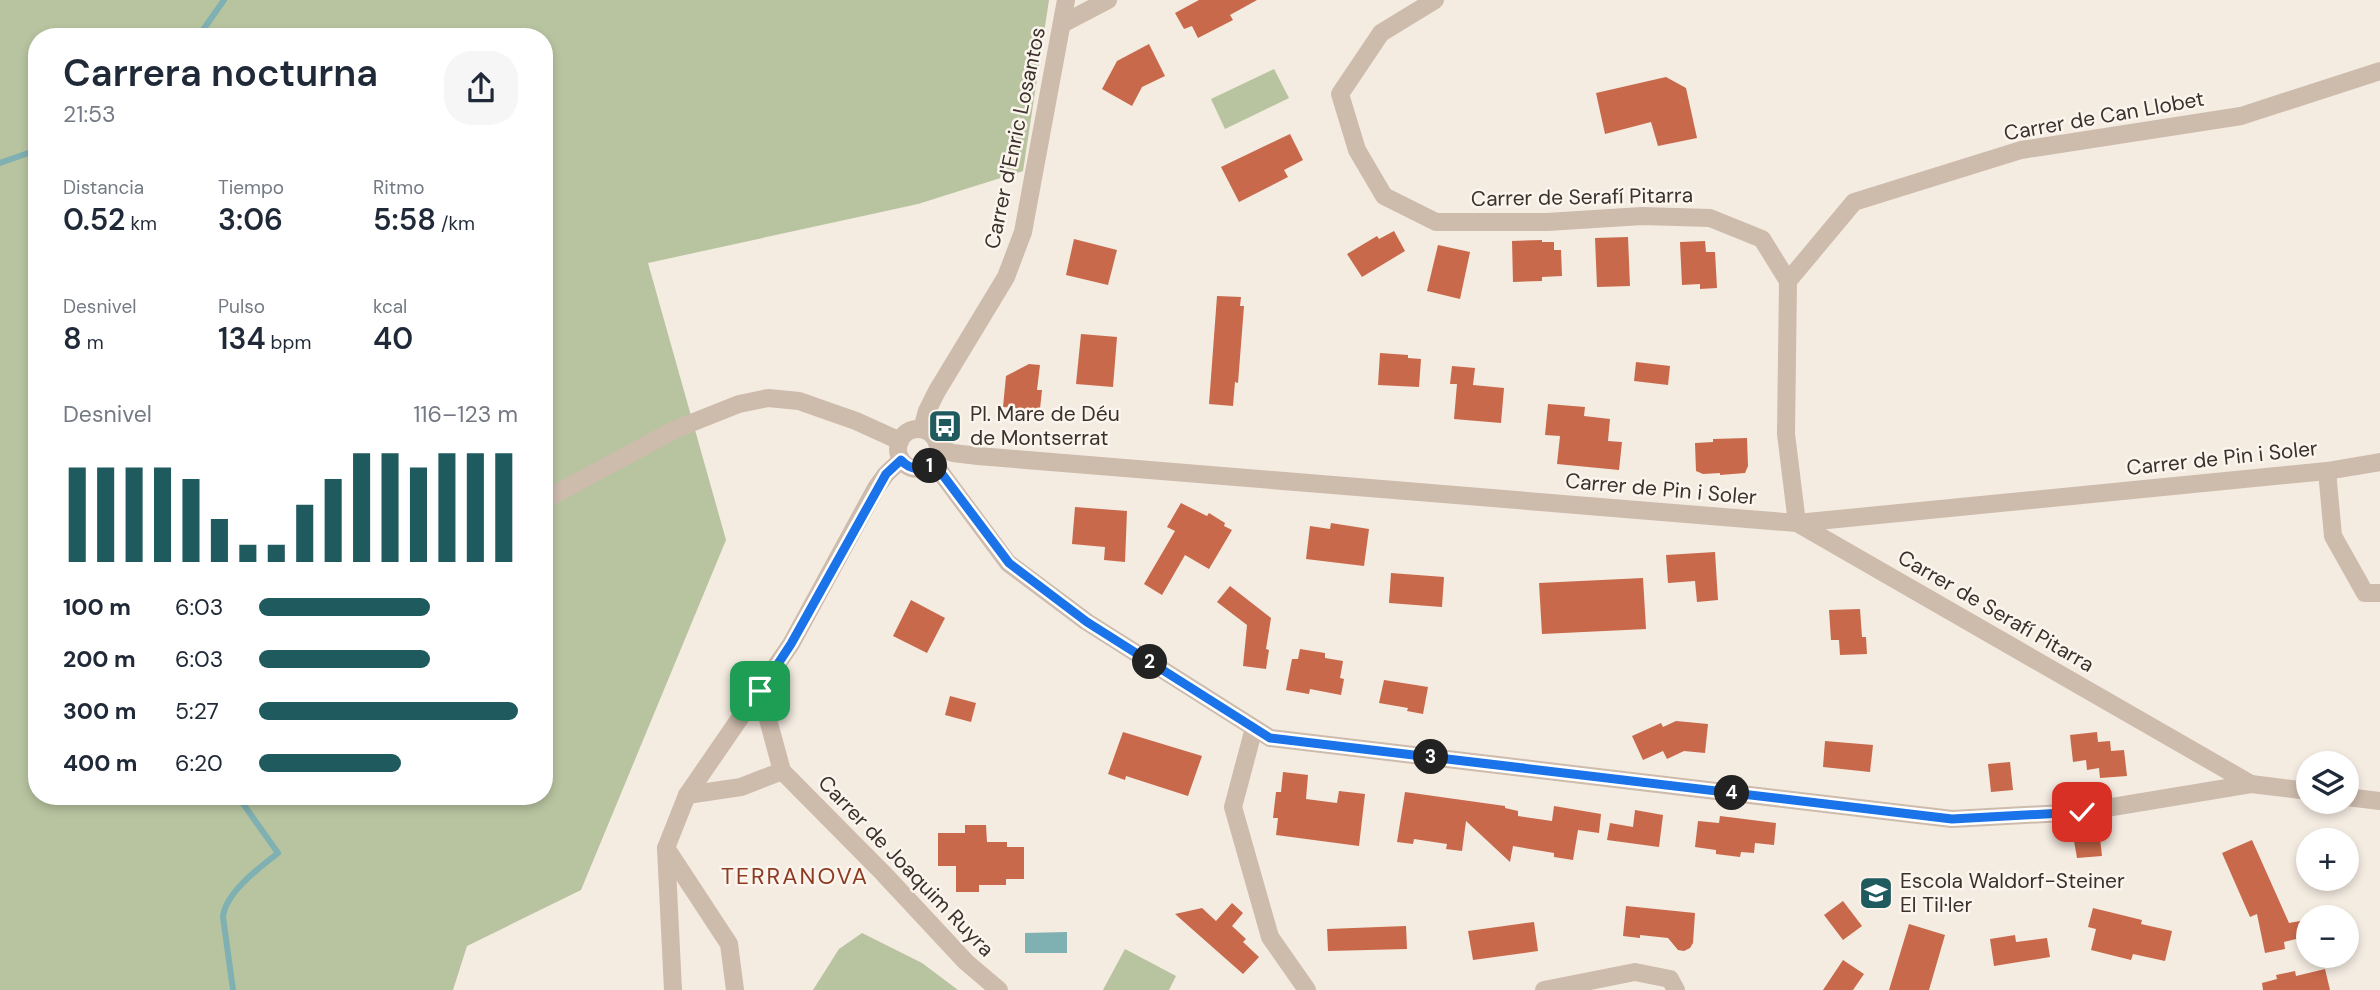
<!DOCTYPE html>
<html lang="es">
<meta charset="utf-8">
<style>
:root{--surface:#fff;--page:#f6f6f7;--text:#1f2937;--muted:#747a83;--accent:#1f5a5e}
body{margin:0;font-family:"DM Sans",sans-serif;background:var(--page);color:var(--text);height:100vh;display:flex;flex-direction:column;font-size:26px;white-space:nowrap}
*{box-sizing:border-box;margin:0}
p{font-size:23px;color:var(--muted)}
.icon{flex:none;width:38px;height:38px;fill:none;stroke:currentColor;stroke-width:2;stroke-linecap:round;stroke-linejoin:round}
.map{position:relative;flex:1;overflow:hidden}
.sheet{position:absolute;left:28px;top:28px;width:525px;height:777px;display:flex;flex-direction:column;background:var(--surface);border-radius:28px;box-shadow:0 4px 10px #0003}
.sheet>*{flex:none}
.buttons{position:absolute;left:2296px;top:751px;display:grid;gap:14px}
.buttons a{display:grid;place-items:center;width:63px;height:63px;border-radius:50%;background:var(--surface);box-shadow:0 4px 10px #0003;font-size:35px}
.pin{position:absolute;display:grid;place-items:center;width:60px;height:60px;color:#fff;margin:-30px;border-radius:14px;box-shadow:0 4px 10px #0006}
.km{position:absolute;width:35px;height:35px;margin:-18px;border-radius:50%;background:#222;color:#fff;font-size:19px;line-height:35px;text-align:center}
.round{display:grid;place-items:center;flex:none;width:74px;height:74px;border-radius:28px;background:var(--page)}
.head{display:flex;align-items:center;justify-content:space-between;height:119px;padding:0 35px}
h1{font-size:38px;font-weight:600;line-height:52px}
.figures{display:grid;grid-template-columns:repeat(3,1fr);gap:10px;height:119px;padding:7px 35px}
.figures div{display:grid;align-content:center}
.figures b{font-size:30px;font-weight:600}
.figures small{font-size:19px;font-weight:400}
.figures p{font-size:19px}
.chart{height:196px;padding:14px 35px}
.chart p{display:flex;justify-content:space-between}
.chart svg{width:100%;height:126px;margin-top:7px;stroke:var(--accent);stroke-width:6}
ul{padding:0 35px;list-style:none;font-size:23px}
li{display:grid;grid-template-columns:112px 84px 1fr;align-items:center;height:52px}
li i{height:18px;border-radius:9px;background:var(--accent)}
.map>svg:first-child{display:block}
.green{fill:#b8c4a0;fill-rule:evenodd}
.water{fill:#7fb0b2}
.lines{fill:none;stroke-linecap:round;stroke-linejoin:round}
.stream{stroke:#7fb0b2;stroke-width:6}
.building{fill:#c8694b}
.street{stroke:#cdbbac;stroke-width:18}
.route-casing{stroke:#fff;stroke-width:14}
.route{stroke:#1a73e8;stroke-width:9}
.labels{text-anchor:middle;stroke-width:5;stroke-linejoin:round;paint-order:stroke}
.street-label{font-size:21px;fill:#3b302b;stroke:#fbf5ee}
.poi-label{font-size:21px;fill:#3b302b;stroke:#fbf5ee;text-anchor:start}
.neighbourhood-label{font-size:23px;letter-spacing:2px;fill:#8c3b22;stroke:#fbf5ee}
</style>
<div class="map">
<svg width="2380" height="990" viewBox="0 0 2380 990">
<rect width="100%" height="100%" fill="#f4ebe1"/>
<g class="green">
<path d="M0 0H1049L1023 171 918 204 648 263 726 540 581 890 467 946 453 990H0ZM37 37H544V796H37Z"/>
<polygon points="1274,69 1289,98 1225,129 1211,99"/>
<polygon points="862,933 922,963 958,990 813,990 839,949"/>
<polygon points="1125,949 1176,976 1169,990 1103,990"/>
</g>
<polygon class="water" points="1067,932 1067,953 1025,953 1025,933"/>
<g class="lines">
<g class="stream">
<polyline points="198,37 224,0"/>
<polyline points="0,163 37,150"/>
<path d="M233 990 223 917C225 893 260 867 278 853L244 805 235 796"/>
</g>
</g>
<g class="building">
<polygon points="1199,0 1257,0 1230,15 1233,20 1198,38 1192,26 1184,29 1175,13"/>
<polygon points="1149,44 1165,76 1142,87 1132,106 1102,89 1117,61"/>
<polygon points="1666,77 1686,88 1697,138 1658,146 1651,122 1605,134 1596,93"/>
<polygon points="1290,134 1303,160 1284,170 1288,177 1239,202 1221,167"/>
<polygon points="1394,231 1405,251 1362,277 1347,254 1377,236 1379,239"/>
<polygon points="1628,237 1630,286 1597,287 1595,238"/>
<polygon points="1074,239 1117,250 1108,285 1066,275"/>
<polygon points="1542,240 1542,242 1554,242 1554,250 1561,250 1562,276 1542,277 1542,281 1513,282 1512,241"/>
<polygon points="1705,241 1706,252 1715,252 1717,288 1700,289 1700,284 1682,285 1680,242"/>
<polygon points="1438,245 1470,252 1460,299 1427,291"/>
<polygon points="1217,296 1241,297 1240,306 1244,306 1238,383 1235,382 1233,406 1209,404"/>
<polygon points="1081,334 1117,337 1113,387 1076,384"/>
<polygon points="1380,353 1408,355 1408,358 1421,359 1419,387 1378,385"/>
<polygon points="1636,362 1670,366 1668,385 1634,381"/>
<polygon points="1029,364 1040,365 1037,390 1042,390 1040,409 1036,409 1035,414 1016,412 1016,408 1003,407 1006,376"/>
<polygon points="1452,366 1475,368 1473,385 1504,388 1501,423 1454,419 1457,384 1450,384"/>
<polygon points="1548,404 1585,407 1584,416 1610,419 1608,441 1622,442 1619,470 1557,464 1560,436 1545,435"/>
<polygon points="1747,438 1748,466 1745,473 1720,475 1720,473 1703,474 1696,471 1695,443 1713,442 1713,439"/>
<polygon points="1181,503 1207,516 1209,513 1225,523 1224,526 1232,530 1209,569 1185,555 1162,595 1144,584 1175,531 1167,527"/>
<polygon points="1075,507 1127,511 1125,562 1104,560 1105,547 1072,544"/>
<polygon points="1331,523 1369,529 1364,566 1306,559 1310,526 1330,529"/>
<polygon points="1715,552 1718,600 1697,602 1695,581 1668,583 1666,555"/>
<polygon points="1391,573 1444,577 1442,607 1389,603"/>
<polygon points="1643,578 1646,629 1542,634 1539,583"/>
<polygon points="1230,586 1271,618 1266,649 1269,650 1266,669 1243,666 1247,625 1217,602"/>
<polygon points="911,600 945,618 927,653 893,636"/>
<polygon points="1860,609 1862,637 1866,637 1867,654 1840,655 1839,640 1831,640 1829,610"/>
<polygon points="1300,649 1325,653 1325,658 1343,661 1340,678 1344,679 1341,695 1310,689 1309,694 1286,690 1292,659 1298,659"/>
<polygon points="1384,680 1428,687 1423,714 1407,711 1408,708 1379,703"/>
<polygon points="950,696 976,703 971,722 945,715"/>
<polygon points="1676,721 1708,724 1705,753 1684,751 1667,759 1663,751 1643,760 1632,736 1661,723 1663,727"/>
<polygon points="1123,732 1202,756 1188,796 1126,776 1125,780 1108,774"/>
<polygon points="2097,732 2098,742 2110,741 2111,751 2124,750 2127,776 2100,778 2099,768 2087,770 2086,760 2073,762 2070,735"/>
<polygon points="1825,741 1873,745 1870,772 1823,767"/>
<polygon points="2010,762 2013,790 1991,792 1988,764"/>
<polygon points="1283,772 1308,775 1306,799 1337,803 1339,791 1365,794 1359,846 1276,835 1278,818 1273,818 1276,792 1281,792"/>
<polygon points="1405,792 1505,806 1505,808 1518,811 1518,816 1552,821 1554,806 1601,814 1599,833 1578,830 1573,860 1554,857 1554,853 1513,846 1510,862 1466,821 1462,851 1446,849 1447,844 1414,839 1413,844 1397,842"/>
<polygon points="1635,810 1663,815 1659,847 1607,840 1610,823 1633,827"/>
<polygon points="1720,816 1776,823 1774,845 1755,843 1754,853 1741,852 1740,857 1716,854 1716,850 1695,847 1698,821 1719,823"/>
<polygon points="965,825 986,825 987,842 1007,842 1007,847 1024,847 1024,879 1006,879 1006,885 979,885 979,892 956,892 956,866 938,866 938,833 965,833"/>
<polygon points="2100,838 2102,856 2077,858 2074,841"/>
<polygon points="2252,840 2289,923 2305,920 2308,936 2284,942 2285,949 2265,953 2257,914 2250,917 2222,853"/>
<polygon points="1843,901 1862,926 1843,940 1824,915"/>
<polygon points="1232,903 1243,913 1232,926 1246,939 1243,942 1259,957 1243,974 1175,914 1202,908 1216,921"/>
<polygon points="1626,906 1695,913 1693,943 1690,948 1684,951 1678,950 1668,938 1640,935 1640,938 1623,936"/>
<polygon points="2093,908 2142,920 2141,924 2172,931 2165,961 2133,954 2131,960 2091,950 2096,929 2088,927"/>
<polygon points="1534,922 1538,951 1473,960 1468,931"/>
<polygon points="1909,924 1945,935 1929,990 1889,990"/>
<polygon points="1406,926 1407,949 1328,951 1327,929"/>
<polygon points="2015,935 2016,942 2047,938 2050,957 1994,966 1990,939"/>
<polygon points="1843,960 1864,974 1853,990 1823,990"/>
<polygon points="2325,969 2330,990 2263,990 2262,983 2277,979 2276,975 2295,971 2296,976"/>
</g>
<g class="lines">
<g class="street">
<polyline points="1435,0 1381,33 1340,94 1357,150 1384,196 1436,222 1547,222 1642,216 1710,218 1762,239 1788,281 1786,434 1797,523 2251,784"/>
<polyline points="1062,24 1108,0"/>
<polyline points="1788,281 1854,202 2021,150 2241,116 2380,71"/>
<circle cx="918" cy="449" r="20"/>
<polyline points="922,429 927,411 937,391 1006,277 1023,232 1066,0"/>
<polyline points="938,447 953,453 978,456 1797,523 2327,471 2380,462"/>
<polyline points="933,462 1008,563 1087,622 1270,738 1952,819 2082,812 2251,784 2308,791"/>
<polyline points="2327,471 2333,536 2365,593 2380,593"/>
<polyline points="544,500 676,429 739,404 768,398 799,401 856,421 900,441"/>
<polyline points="760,690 782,771 883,873 966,962 999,990"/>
<polyline points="1254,728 1233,807 1270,937 1307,990"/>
<polyline points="687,795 741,787 782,771"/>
<polyline points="2347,797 2380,801"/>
<polyline points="666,848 729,944 735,990"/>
<polyline points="673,990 666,848 687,795 791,644 876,488 886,474 901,460"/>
<polyline points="1544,990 1635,972 1670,979 1676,990"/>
</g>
</g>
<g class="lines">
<g class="route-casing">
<path id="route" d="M760 691 791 644 886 474 901 460C910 470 923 472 933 462L1009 563 1087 622 1270 738 1952 819 2082 812"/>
</g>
<use href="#route" class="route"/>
</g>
<defs>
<g id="bus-square" transform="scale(1.75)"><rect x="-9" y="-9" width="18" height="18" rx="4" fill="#1f5a5e" stroke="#fbf5ee"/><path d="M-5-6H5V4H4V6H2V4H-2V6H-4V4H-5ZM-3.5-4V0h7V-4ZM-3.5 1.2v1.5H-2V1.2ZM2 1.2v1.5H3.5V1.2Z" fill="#fff"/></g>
<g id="school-square" transform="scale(1.75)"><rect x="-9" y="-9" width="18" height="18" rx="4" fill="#1f5a5e" stroke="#fbf5ee"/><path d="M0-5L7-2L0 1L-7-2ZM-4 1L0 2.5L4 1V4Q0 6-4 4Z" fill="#fff"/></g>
</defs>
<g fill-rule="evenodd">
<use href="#bus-square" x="945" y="426"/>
<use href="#school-square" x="1876" y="893"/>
</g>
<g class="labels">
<g class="street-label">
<text transform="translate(2104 116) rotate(-10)" y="7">Carrer de Can Llobet</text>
<text transform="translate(1015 138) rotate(-78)" y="7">Carrer d'Enric Losantos</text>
<text transform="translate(1582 197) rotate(-1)" y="7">Carrer de Serafí Pitarra</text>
<text transform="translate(2222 458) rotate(-6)" y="7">Carrer de Pin i Soler</text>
<text transform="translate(1661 489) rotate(5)" y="7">Carrer de Pin i Soler</text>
<text transform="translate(1996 611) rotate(30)" y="7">Carrer de Serafí Pitarra</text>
<text transform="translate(906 866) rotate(46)" y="7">Carrer de Joaquim Ruyra</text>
</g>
<g class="poi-label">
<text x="970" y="421">Pl. Mare de Déu<tspan x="970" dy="24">de Montserrat</tspan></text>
<text x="1900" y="888">Escola Waldorf-Steiner<tspan x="1900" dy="24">El Til·ler</tspan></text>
</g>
<g class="neighbourhood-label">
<text x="795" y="884">TERRANOVA</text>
</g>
</g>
</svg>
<div class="buttons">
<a><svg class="icon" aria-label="layers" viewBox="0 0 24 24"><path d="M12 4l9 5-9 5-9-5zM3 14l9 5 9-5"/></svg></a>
<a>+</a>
<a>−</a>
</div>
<div class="pin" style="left:760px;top:691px;background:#1e9e55"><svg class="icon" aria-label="arrive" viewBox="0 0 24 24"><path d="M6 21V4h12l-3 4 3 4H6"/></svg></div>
<div class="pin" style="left:2082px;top:812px;background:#d93025"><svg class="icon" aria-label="check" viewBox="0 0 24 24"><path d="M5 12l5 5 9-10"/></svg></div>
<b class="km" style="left:930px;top:466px">1</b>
<b class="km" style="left:1150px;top:662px">2</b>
<b class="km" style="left:1431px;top:757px">3</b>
<b class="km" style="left:1732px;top:793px">4</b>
<section class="sheet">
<div class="head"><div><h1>Carrera nocturna</h1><p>21:53</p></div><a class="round"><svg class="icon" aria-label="share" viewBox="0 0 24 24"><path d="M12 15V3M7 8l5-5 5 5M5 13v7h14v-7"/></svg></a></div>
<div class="figures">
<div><p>Distancia</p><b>0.52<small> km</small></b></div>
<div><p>Tiempo</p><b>3:06</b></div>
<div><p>Ritmo</p><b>5:58<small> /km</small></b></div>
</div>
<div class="figures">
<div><p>Desnivel</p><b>8<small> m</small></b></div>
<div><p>Pulso</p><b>134<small> bpm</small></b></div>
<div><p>kcal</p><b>40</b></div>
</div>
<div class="chart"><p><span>Desnivel</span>116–123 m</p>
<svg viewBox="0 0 160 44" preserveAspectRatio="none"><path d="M5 44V11M15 44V11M25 44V11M35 44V11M45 44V15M55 44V29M65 44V38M75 44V38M85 44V24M95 44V15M105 44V6M115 44V6M125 44V11M135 44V6M145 44V6M155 44V6"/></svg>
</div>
<ul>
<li><b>100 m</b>6:03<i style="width:66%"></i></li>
<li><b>200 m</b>6:03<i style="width:66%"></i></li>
<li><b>300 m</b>5:27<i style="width:100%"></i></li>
<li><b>400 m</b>6:20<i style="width:55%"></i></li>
</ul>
</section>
</div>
